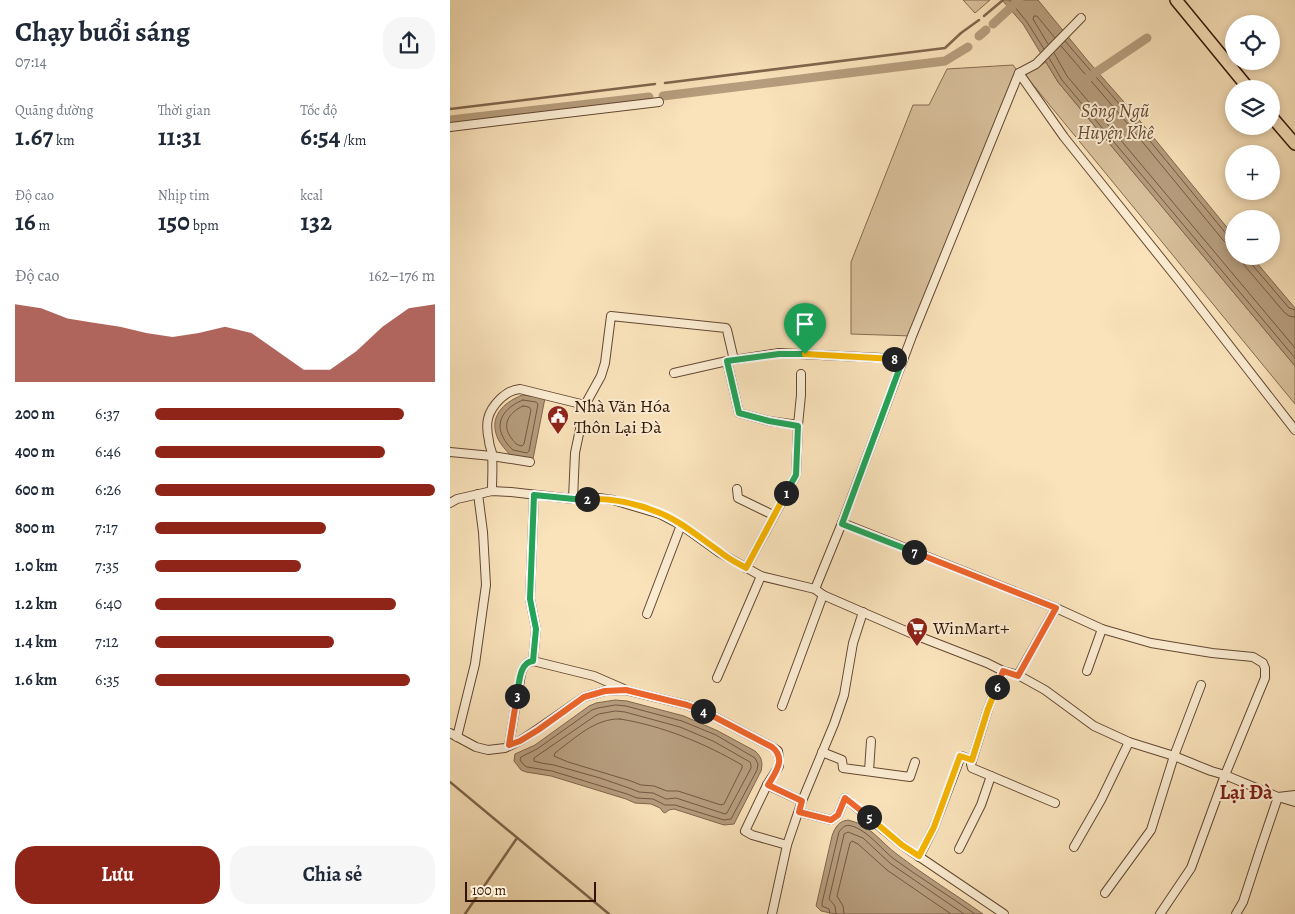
<!DOCTYPE html>
<html lang="vi">
<meta charset="utf-8">
<style>
:root{--surface:#fff;--page:#f6f6f7;--text:#1f2937;--muted:#747a83;--accent:#8f2418}
body{margin:0;font-family:Alegreya,serif;background:var(--page);color:var(--text);height:100vh;display:flex;flex-direction:column;font-size:19px;white-space:nowrap}
*{box-sizing:border-box;margin:0}
p{font-size:16px;color:var(--muted)}
.icon{flex:none;width:28px;height:28px;fill:none;stroke:currentColor;stroke-width:2;stroke-linecap:round;stroke-linejoin:round}
.map{position:relative;flex:1;overflow:hidden}
.drawer{display:flex;flex-direction:column;background:var(--surface);width:450px}
.drawer>*{flex:none}
.buttons{position:absolute;left:775px;top:15px;display:grid;gap:10px}
.buttons a{display:grid;place-items:center;width:55px;height:55px;border-radius:50%;background:var(--surface);box-shadow:0 2px 8px #0003;font-size:25px}
.scale{position:absolute;left:15px;bottom:12px;width:131px;box-sizing:border-box;padding-left:5px;border:2px solid #321405;border-top:0;font-size:14px;line-height:18px;white-space:nowrap;color:#321405;-webkit-text-stroke:4px #fcedd3;paint-order:stroke}
.pin{position:absolute;display:grid;place-items:center;width:42px;height:42px;color:#fff;margin:-51px -21px;border-radius:50% 50% 50% 0;rotate:-45deg;box-shadow:0 0 5px #0007}
.pin .icon{rotate:45deg}
.km{position:absolute;width:25px;height:25px;margin:-12px;border-radius:50%;background:#222;color:#fff;font-size:14px;line-height:25px;text-align:center}
.round{display:grid;place-items:center;flex:none;width:52px;height:52px;border-radius:20px;background:var(--page)}
.summary{display:flex;align-items:center;justify-content:space-between;height:85px;padding:0 15px}
h1{font-size:28px;font-weight:600;line-height:38px}
.stats{display:grid;grid-template-columns:repeat(3,1fr);gap:8px;height:85px;padding:5px 15px}
.stats div{display:grid;align-content:center}
.stats b{font-size:25px;font-weight:600}
.stats small{font-size:14px;font-weight:400}
.stats p{font-size:14px}
.chart{height:140px;padding:10px 15px}
.chart p{display:flex;justify-content:space-between}
.chart svg{width:100%;height:90px;margin-top:5px;fill:var(--accent);opacity:.7}
.button{display:flex;gap:10px;margin-top:auto;padding:10px 15px}
.button a{flex:1;height:58px;border-radius:20px;background:var(--accent);color:#fff;font-size:20px;font-weight:600;line-height:58px;text-align:center}
.button a+a{background:var(--page);color:var(--text)}
ul{padding:0 15px;list-style:none;font-size:16px}
li{display:grid;grid-template-columns:80px 60px 1fr;align-items:center;height:38px}
li i{height:12px;border-radius:6px;background:var(--accent)}
main{display:flex;flex:1;min-height:0}
.map>svg:first-child{display:block}
.green{fill:#d8c09c;stroke:#856a50}
.water{fill:#b69d7d;stroke:#81664d}
.lines{fill:none;stroke-linecap:round;stroke-linejoin:round}
.shore{stroke:#745841;stroke-width:1}
.stream{stroke:#81664d;stroke-width:2.5}
.canal{stroke:#b69d7d;stroke-width:9}
.street-casing{stroke:#644832;stroke-width:10}
.primary-casing{stroke:#321405;stroke-width:14}
.street{stroke:#fcedd3;stroke-width:8}
.primary{stroke:#fae3bb;stroke-width:11}
.split-1-casing{stroke:#fff;stroke-width:10}
.split-2-casing{stroke:#fff;stroke-width:10}
.split-3-casing{stroke:#fff;stroke-width:10}
.split-4-casing{stroke:#fff;stroke-width:10}
.split-5-casing{stroke:#fff;stroke-width:10}
.split-6-casing{stroke:#fff;stroke-width:10}
.split-7-casing{stroke:#fff;stroke-width:10}
.split-8-casing{stroke:#fff;stroke-width:10}
.split-9-casing{stroke:#fff;stroke-width:10}
.split-1{stroke:#22a559;stroke-width:6}
.split-2{stroke:#f5b400;stroke-width:6}
.split-3{stroke:#22a559;stroke-width:6}
.split-4{stroke:#f0652b;stroke-width:6}
.split-5{stroke:#f0652b;stroke-width:6}
.split-6{stroke:#f5b400;stroke-width:6}
.split-7{stroke:#f0652b;stroke-width:6}
.split-8{stroke:#22a559;stroke-width:6}
.split-9{stroke:#f5b400;stroke-width:6}
.labels{text-anchor:middle;stroke-width:4;stroke-linejoin:round;paint-order:stroke}
.poi-label{font-size:18px;fill:#321405;stroke:#fcedd3;text-anchor:start}
.water-label{font-size:19px;font-style:italic;fill:#674b35;stroke:#fcedd3}
.quarter-label{font-size:20px;font-weight:bold;fill:#7a1f14;stroke:#fcedd3}
</style>
<main>
<section class="drawer">
<div class="summary"><div><h1>Chạy buổi sáng</h1><p>07:14</p></div><a class="round"><svg class="icon" aria-label="share" viewBox="0 0 24 24"><path d="M12 15V3M7 8l5-5 5 5M5 13v7h14v-7"/></svg></a></div>
<div class="stats">
<div><p>Quãng đường</p><b>1.67<small> km</small></b></div>
<div><p>Thời gian</p><b>11:31</b></div>
<div><p>Tốc độ</p><b>6:54<small> /km</small></b></div>
</div>
<div class="stats">
<div><p>Độ cao</p><b>16<small> m</small></b></div>
<div><p>Nhịp tim</p><b>150<small> bpm</small></b></div>
<div><p>kcal</p><b>132</b></div>
</div>
<div class="chart"><p><span>Độ cao</span>162–176 m</p>
<svg viewBox="0 0 160 44" preserveAspectRatio="none"><path d="M0 44V6L10 8L20 13L30 15L40 17L50 20L60 22L70 20L80 17L90 20L100 29L110 38L120 38L130 29L140 17L150 8L160 6V44z"/></svg>
</div>
<ul>
<li><b>200 m</b>6:37<i style="width:89%"></i></li>
<li><b>400 m</b>6:46<i style="width:82%"></i></li>
<li><b>600 m</b>6:26<i style="width:100%"></i></li>
<li><b>800 m</b>7:17<i style="width:61%"></i></li>
<li><b>1.0 km</b>7:35<i style="width:52%"></i></li>
<li><b>1.2 km</b>6:40<i style="width:86%"></i></li>
<li><b>1.4 km</b>7:12<i style="width:64%"></i></li>
<li><b>1.6 km</b>6:35<i style="width:91%"></i></li>
</ul>
<div class="button"><a>Lưu</a><a>Chia sẻ</a></div>
</section>
<div class="map">
<svg width="845" height="914" viewBox="0 0 845 914">
<rect width="100%" height="100%" fill="#fae3bb"/>
<filter id="stains"><feTurbulence type="fractalNoise" baseFrequency=".004" numOctaves="4"/><feColorMatrix values="0 0 0 0 .2 0 0 0 0 .09 0 0 0 0 .02 0 0 0 .5 -.17"/></filter>
<radialGradient id="worn" r=".72"><stop offset=".6" stop-color="#630" stop-opacity="0"/><stop offset="1" stop-color="#630" stop-opacity=".3"/></radialGradient>
<g class="green">
<polygon points="513,0 540,0 525,13"/>
<polygon points="596,62 608,82 845,366 845,404 575,75"/>
<polygon points="563,65 569,73 462,336 401,334 401,262 463,105 479,105 497,69"/>
</g>
<g class="water">
<polygon points="552,0 588,0 638,61 681,110 784,236 784,256 801,256 845,308 845,366 608,82 573,24"/>
<path d="M72 395 95 398 83 459 60 455C56 450 51 445 48 439 38 417 53 403 72 395Z"/>
<path d="M165 700 177 701 234 716 268 731 305 751C312 757 313 763 311 771L284 824 274 825 224 809 219 810 215 813 213 812 210 808 201 804 185 803 176 799 101 776 76 772 71 770 64 761 65 754 85 745 139 706 146 703Z"/>
<path d="M398 820C421 825 430 842 448 855 475 876 505 894 533 914H385L371 911 366 906 382 836C385 827 389 821 398 820Z"/>
</g>
<g class="lines">
<g class="shore">
<polyline points="559,0 577,22 594,49"/>
<polyline points="615,41 677,113 778,236 784,238"/>
<polyline points="598,44 583,19 584,16 587,16 605,38"/>
<polyline points="611,46 672,117 773,240 777,244 784,245"/>
<polyline points="604,53 617,76 845,348"/>
<polyline points="599,58 612,80 845,358"/>
<polyline points="792,256 794,265 834,312 839,316 845,317"/>
<polyline points="798,256 799,261 839,308 845,310"/>
<path d="M73 400 86 402 88 404 79 451 77 453 63 450C59 446 55 442 53 437 44 420 57 406 73 400Z"/>
<path d="M73 406 79 407 81 410 74 444 72 446C66 445 65 443 62 439 51 425 58 413 73 406Z"/>
<polygon points="166,705 176,706 232,721 266,735 305,758 308,764 307,770 281,819 274,820 225,805 215,805 203,799 187,798 177,794 102,771 77,767 74,765 70,760 71,757 87,749 142,710 148,708"/>
<polygon points="166,711 175,712 230,727 263,741 300,762 301,765 301,768 277,813 275,814 226,798 216,799 203,793 189,792 179,788 150,778 104,765 91,763 84,761 84,758 145,716 149,714"/>
<path d="M170 719C213 726 254 743 292 765V768L274 804 271 805 228 791H217L204 786 191 785 181 781 118 762 104 756 105 753C124 739 145 718 170 719Z"/>
<path d="M380 914 379 909 372 906V903L389 832C394 825 397 824 405 827 421 834 431 849 444 859 470 878 498 895 525 914"/>
<polyline points="386,914 385,906 379,899 393,839 394,834 398,832 413,838 441,864 514,914"/>
<polyline points="394,914 393,906 387,896 400,843 402,841 408,844 437,870 501,914"/>
</g>
<g class="stream">
<polyline points="534,16 553,0"/>
<polyline points="215,83 495,48 511,33 529,20"/>
<polyline points="0,109 205,84"/>
<polyline points="0,782 159,914"/>
<polyline points="15,914 67,838"/>
</g>
<g class="canal">
<polyline points="543,24 569,0"/>
<polyline points="529,36 536,30"/>
<polyline points="639,77 697,38"/>
<polyline points="213,96 495,61 518,47"/>
<polyline points="0,120 199,97"/>
</g>
<g class="street-casing">
<g id="street">
<polyline points="569,73 614,137 730,282 845,430"/>
<polyline points="0,127 209,102"/>
<polyline points="277,361 289,413 319,421 348,425"/>
<polyline points="224,373 277,361 329,353 453,359"/>
<polyline points="0,452 42,456 80,462"/>
<polyline points="287,489 288,498 323,515"/>
<path d="M42 491C42 479 43 465 42 453 41 449 39 445 39 441 35 423 37 412 50 399 57 393 61 390 70 389L135 405 151 376 155 363 161 316 276 328 277 330 284 360"/>
<polyline points="123,499 125,453 130,429"/>
<polyline points="0,503 7,499 42,491 61,492 123,499 149,498 163,500 210,514 231,525 270,553 311,576 365,589 373,595 465,635 537,663 553,671 568,675 595,690 644,726 679,742 724,756 761,771 775,775 828,797 845,802"/>
<polyline points="392,523 606,608 652,629 701,643 762,653 803,657 813,663 815,668 815,678 775,775 741,868 710,914"/>
<polyline points="296,568 346,475 348,425 351,395 351,374"/>
<polyline points="365,589 392,523 462,336 569,73 586,64 631,18"/>
<polyline points="197,614 231,525"/>
<polyline points="83,661 86,629 80,599 84,495"/>
<polyline points="553,671 538,709 521,764 522,768 605,803"/>
<polyline points="637,671 652,629"/>
<polyline points="568,675 606,608"/>
<polyline points="267,678 311,576"/>
<polyline points="332,706 373,595"/>
<polyline points="0,733 26,747 38,750 55,748 70,741 88,729 134,697 155,691 175,690 237,705 255,712 322,747 328,751 329,758 329,766 317,785 295,831 302,835 337,845"/>
<polyline points="7,737 25,664 36,585 33,532 28,494"/>
<path d="M59 745 71 674C73 668 75 662 83 661L144 676 174 689"/>
<polyline points="372,752 392,760 393,768 460,777 465,762"/>
<polyline points="419,771 421,741"/>
<polyline points="317,785 352,801"/>
<polyline points="349,812 381,820 388,815 395,798 452,845 554,914"/>
<polyline points="624,847 651,800 679,742"/>
<polyline points="509,849 531,805 541,776"/>
<polyline points="469,857 484,827 511,756 522,760"/>
<polyline points="655,893 701,830 724,756 751,685"/>
<polyline points="322,914 337,845 352,801 384,724 394,695 403,643 413,612"/>
<polyline points="786,914 793,902 810,850 828,797 845,795"/>
</g>
</g>
<g class="primary-casing">
<g id="primary">
<polyline points="726,0 799,89"/>
<polyline points="821,116 845,144"/>
</g>
</g>
<use href="#street" class="street"/>
<use href="#primary" class="primary"/>
</g>
<g class="lines">
<g class="split-1-casing">
<polyline id="split-1" points="336,493 346,475 348,426 319,421 289,413 277,361 329,354 355,354"/>
</g>
<g class="split-2-casing">
<path id="split-2" d="M137 499C161 498 188 504 210 513 232 522 250 538 269 551 277 558 287 563 296 568L336 493"/>
</g>
<g class="split-3-casing">
<path id="split-3" d="M67 696C69 685 69 662 83 661L86 629 80 599 84 495 124 499H137"/>
</g>
<g class="split-4-casing">
<polyline id="split-4" points="67,696 59,745 70,741 88,730 134,697 155,691 176,690 237,705 253,711"/>
</g>
<g class="split-5-casing">
<path id="split-5" d="M253 711 322 747C337 759 325 773 318 785L352 801 349 812 381 820 388 815 395 798 419 817"/>
</g>
<g class="split-6-casing">
<polyline id="split-6" points="419,817 452,845 469,856 484,827 510,756 522,760 538,709 547,687"/>
</g>
<g class="split-7-casing">
<polyline id="split-7" points="464,552 606,608 568,676 553,671 547,687"/>
</g>
<g class="split-8-casing">
<polyline id="split-8" points="444,359 453,359 392,524 464,552"/>
</g>
<g class="split-9-casing">
<polyline id="split-9" points="355,354 444,359"/>
</g>
<use href="#split-1" class="split-1"/>
<use href="#split-2" class="split-2"/>
<use href="#split-3" class="split-3"/>
<use href="#split-4" class="split-4"/>
<use href="#split-5" class="split-5"/>
<use href="#split-6" class="split-6"/>
<use href="#split-7" class="split-7"/>
<use href="#split-8" class="split-8"/>
<use href="#split-9" class="split-9"/>
</g>
<defs>
<g id="civic-pin" transform="scale(1.125)"><path d="M0 17L-7.5 6A9.5 9.5 0 1 1 7.5 6Z" fill="#8f2418" stroke="#fcedd3"/><path d="M-.6-6.5H3V-4.5H.6V-3L4-1V1h2V6H-6V1h2V-1L-.6-3ZM-1.2 2.5V6h2.4V2.5Z" fill="#fff"/></g>
<g id="supermarket-pin" transform="scale(1.125)"><path d="M0 17L-7.5 6A9.5 9.5 0 1 1 7.5 6Z" fill="#8f2418" stroke="#fcedd3"/><path d="M-6-5.5h2.5l.6 2H6L4.5 2H-2.5L-4.4-4H-6ZM-1.5 3.2a1.3 1.3 0 1 0 .1 0ZM3 3.2a1.3 1.3 0 1 0 .1 0Z" fill="#fff"/></g>
</defs>
<g fill-rule="evenodd">
<use href="#civic-pin" x="108" y="416"/>
<use href="#supermarket-pin" x="467" y="628"/>
</g>
<g class="labels">
<g class="poi-label">
<text x="124" y="412">Nhà Văn Hóa<tspan x="124" dy="21">Thôn Lại Đà</tspan></text>
<text x="483" y="634">WinMart+</text>
</g>
<g class="water-label">
<text x="665" y="117">Sông Ngũ<tspan x="665" dy="22">Huyện Khê</tspan></text>
</g>
<g class="quarter-label">
<text x="796" y="799">Lại Đà</text>
</g>
</g>
<rect width="100%" height="100%" filter="url(#stains)"/>
<rect width="100%" height="100%" fill="url(#worn)"/>
</svg>
<div class="buttons">
<a><svg class="icon" aria-label="locate" viewBox="0 0 24 24"><circle cx="12" cy="12" r="6"/><path d="M12 2v4M12 18v4M2 12h4M18 12h4"/></svg></a>
<a><svg class="icon" aria-label="layers" viewBox="0 0 24 24"><path d="M12 4l9 5-9 5-9-5zM3 14l9 5 9-5"/></svg></a>
<a>+</a>
<a>−</a>
</div>
<div class="scale">100 m</div>
<div class="pin" style="left:355px;top:354px;background:#1e9e55"><svg class="icon" aria-label="arrive" viewBox="0 0 24 24"><path d="M6 21V4h12l-3 4 3 4H6"/></svg></div>
<b class="km" style="left:336px;top:493px">1</b>
<b class="km" style="left:137px;top:499px">2</b>
<b class="km" style="left:67px;top:696px">3</b>
<b class="km" style="left:253px;top:711px">4</b>
<b class="km" style="left:419px;top:817px">5</b>
<b class="km" style="left:547px;top:687px">6</b>
<b class="km" style="left:464px;top:552px">7</b>
<b class="km" style="left:444px;top:359px">8</b>
</div>
</main>
